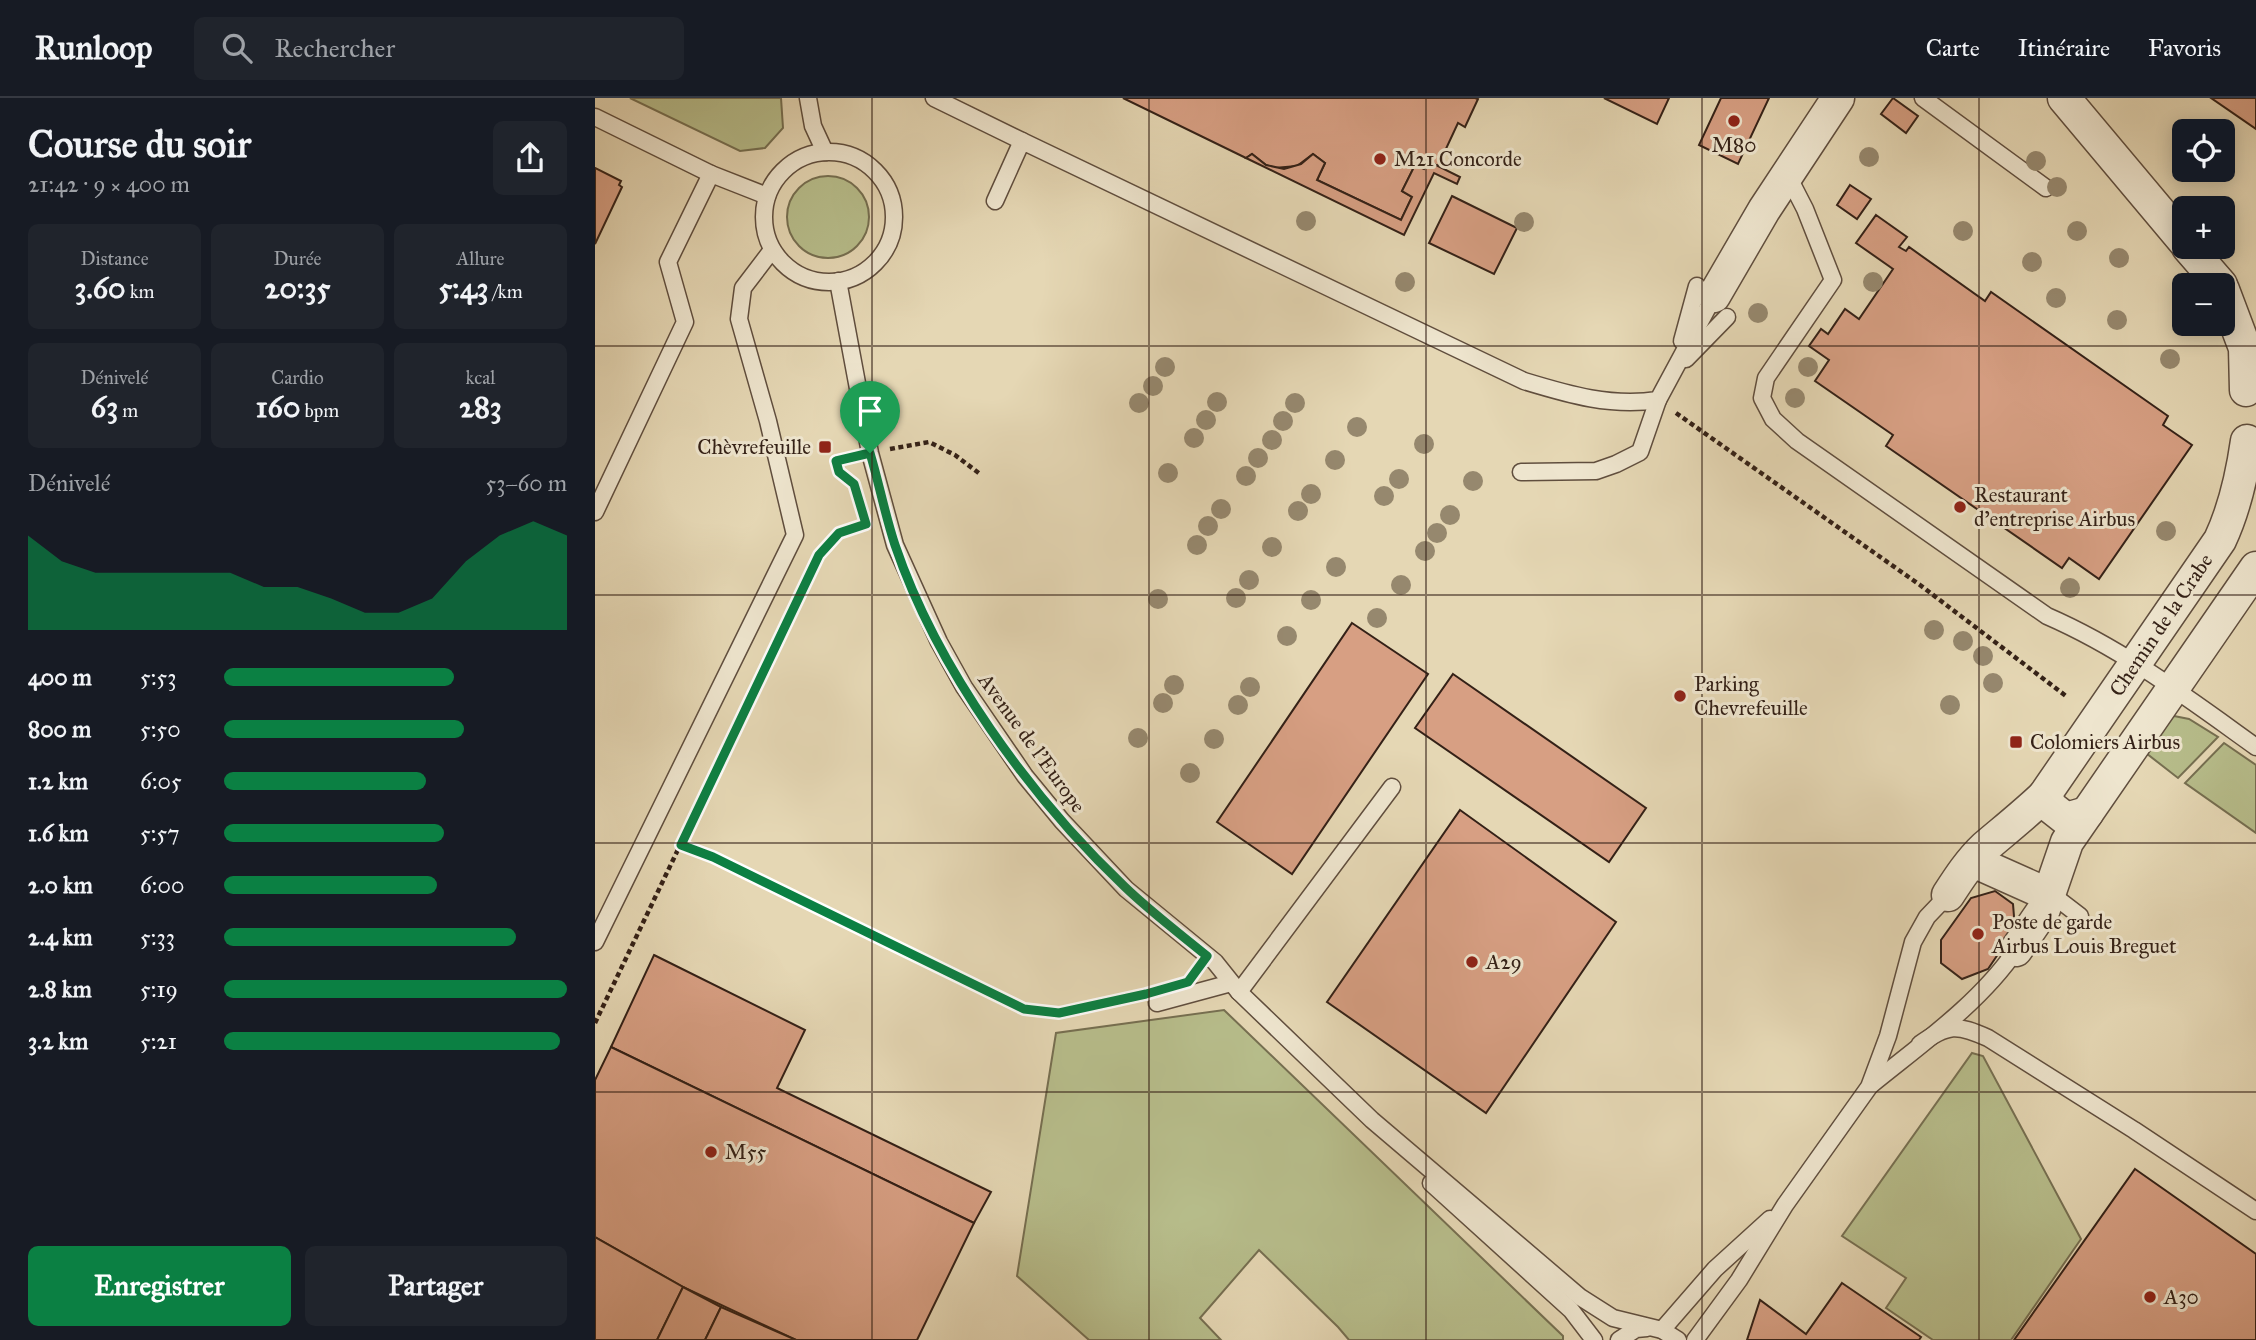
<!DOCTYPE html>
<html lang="fr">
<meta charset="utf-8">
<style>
:root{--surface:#171b24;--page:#20242c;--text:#f1f3f6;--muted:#9ea1a6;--line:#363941;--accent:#0b8043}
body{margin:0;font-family:"IM FELL Great Primer",serif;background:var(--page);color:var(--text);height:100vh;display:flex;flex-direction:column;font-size:26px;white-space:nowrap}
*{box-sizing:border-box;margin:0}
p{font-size:23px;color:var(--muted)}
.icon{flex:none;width:38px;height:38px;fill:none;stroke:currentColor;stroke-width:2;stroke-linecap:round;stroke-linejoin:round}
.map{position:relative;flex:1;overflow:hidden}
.details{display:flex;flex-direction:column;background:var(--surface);width:595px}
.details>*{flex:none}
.fabs{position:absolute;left:1577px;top:21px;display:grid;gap:14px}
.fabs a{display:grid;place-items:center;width:63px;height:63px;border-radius:10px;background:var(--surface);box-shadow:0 4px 18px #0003;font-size:35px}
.pin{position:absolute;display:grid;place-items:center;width:60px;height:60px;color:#fff;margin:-72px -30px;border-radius:50% 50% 50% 0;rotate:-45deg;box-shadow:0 0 7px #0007}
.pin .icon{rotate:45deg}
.round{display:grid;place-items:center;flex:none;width:74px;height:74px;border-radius:10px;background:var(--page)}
.summary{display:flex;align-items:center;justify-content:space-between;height:119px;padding:0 28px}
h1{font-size:38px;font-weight:700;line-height:52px}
.stats{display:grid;grid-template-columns:repeat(3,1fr);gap:10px;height:119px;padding:7px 28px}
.stats div{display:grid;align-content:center;border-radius:10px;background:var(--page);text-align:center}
.stats b{font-size:30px;font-weight:700}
.stats small{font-size:19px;font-weight:400}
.stats p{font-size:19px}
.chart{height:196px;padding:14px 28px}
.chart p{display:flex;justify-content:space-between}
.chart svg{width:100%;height:126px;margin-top:7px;fill:var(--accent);opacity:.7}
.cta{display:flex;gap:14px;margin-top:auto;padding:14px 28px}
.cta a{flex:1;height:80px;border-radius:10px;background:var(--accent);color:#fff;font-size:28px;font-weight:700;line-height:80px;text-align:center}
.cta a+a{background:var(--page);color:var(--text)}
ul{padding:0 28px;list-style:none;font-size:23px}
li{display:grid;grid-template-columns:112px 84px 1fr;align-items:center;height:52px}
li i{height:18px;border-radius:9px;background:var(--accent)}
header{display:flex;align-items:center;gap:42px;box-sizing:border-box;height:98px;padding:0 35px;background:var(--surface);border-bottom:2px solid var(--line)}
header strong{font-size:33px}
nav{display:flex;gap:38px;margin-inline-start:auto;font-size:24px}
.search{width:490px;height:63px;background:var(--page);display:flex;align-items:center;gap:18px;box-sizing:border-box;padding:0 24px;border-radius:10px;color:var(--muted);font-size:26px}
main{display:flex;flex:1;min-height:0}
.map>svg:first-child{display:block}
.green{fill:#b7bd8b;stroke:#766f51;stroke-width:2}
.building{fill:#d79f83;stroke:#342117;stroke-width:2}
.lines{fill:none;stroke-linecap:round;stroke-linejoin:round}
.lane-casing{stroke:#604e3e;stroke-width:19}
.street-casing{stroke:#604e3e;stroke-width:35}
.path{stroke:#342117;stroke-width:4.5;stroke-dasharray:5 3.5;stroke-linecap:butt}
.lane{stroke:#eee5ce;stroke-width:16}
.street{stroke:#eee5ce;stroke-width:32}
.tree{fill:#96886e}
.route-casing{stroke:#fff;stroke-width:14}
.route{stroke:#0b8043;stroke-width:9}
.grid{fill:none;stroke:#342117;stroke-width:2;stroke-opacity:0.55}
.poi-dot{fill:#8f2418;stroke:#eee5ce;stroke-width:2.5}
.labels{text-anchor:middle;stroke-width:6;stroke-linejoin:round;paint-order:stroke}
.poi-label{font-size:21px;fill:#342117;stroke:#eee5ce;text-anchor:start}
.street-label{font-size:21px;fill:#342117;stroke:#eee5ce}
</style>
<header>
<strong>Runloop</strong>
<div class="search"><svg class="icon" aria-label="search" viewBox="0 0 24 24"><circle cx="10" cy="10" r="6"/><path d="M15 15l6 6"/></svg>Rechercher</div>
<nav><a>Carte</a><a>Itinéraire</a><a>Favoris</a></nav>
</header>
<main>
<section class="details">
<div class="summary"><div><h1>Course du soir</h1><p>21:42 · 9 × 400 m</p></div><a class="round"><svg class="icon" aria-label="share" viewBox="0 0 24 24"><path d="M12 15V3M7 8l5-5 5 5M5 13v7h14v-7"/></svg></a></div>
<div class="stats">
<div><p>Distance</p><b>3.60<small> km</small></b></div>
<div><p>Durée</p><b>20:35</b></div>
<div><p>Allure</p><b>5:43<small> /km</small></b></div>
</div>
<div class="stats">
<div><p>Dénivelé</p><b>63<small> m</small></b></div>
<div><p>Cardio</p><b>160<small> bpm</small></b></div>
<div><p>kcal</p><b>283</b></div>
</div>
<div class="chart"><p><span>Dénivelé</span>53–60 m</p>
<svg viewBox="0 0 160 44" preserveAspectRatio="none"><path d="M0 44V11L10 20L20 24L30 24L40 24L50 24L60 24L70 29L80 29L90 33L100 38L110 38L120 33L130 20L140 11L150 6L160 11V44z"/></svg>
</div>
<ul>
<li><b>400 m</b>5:53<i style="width:67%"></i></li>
<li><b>800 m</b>5:50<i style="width:70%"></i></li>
<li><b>1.2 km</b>6:05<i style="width:59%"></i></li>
<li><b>1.6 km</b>5:57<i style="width:64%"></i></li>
<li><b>2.0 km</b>6:00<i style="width:62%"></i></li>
<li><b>2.4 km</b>5:33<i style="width:85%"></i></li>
<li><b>2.8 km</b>5:19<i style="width:100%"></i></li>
<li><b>3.2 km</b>5:21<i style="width:98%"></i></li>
</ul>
<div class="cta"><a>Enregistrer</a><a>Partager</a></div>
</section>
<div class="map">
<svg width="1661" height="1242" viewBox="0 0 1661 1242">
<rect width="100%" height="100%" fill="#e5d7b4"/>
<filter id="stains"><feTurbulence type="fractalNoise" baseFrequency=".00286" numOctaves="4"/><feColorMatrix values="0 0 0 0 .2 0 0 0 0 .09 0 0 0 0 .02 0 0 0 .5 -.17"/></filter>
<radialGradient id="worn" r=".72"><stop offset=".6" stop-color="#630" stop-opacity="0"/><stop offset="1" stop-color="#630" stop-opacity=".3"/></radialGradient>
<g class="green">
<polygon points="35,0 186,0 188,30 170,50 145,53"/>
<circle cx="233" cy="119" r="41"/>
<polygon points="1579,618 1594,621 1623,639 1583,680 1542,648 1561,626"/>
<polygon points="1629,645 1661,667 1661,735 1590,685"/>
<polygon points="629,912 968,1238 968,1242 754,1242 743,1229 664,1152 605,1220 626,1242 494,1242 422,1178 461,935"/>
<polygon points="1377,955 1388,958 1486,1141 1416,1242 1338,1242 1291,1210 1311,1180 1247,1138"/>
</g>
<g class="building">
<polygon points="528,0 880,0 883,1 870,29 863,25 843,68 833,63 829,71 820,67 807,93 817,99 806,122 722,82 730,65 718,56 702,68 679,70 671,67 657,56 651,60"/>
<polygon points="1009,0 1074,0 1062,26"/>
<polygon points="1126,0 1174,0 1143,66 1104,47"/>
<polygon points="1298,0 1323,18 1311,35 1286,16"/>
<polygon points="1616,0 1661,0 1661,31"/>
<polygon points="657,56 671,67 689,71 706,66 718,56 730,65 722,82 806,122 817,99 807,93 820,67 829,71 833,63 865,79 862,86 839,75 809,137 651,60"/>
<polygon points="0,70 26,83 24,87 27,89 0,146"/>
<polygon points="1255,87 1276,101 1262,121 1242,107"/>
<polygon points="857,98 922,130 899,176 834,145"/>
<polygon points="1281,117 1312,139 1304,149 1311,153 1314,149 1390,203 1396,194 1573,318 1568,327 1597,347 1504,481 1474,460 1467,470 1291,348 1298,337 1220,283 1234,262 1214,248 1226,231 1233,236 1250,211 1264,221 1298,171 1261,145"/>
<polygon points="757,525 833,576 697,776 622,724"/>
<polygon points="858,576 1051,710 1014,764 820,630"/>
<polygon points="865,712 1021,824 891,1015 732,904"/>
<polygon points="1400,793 1418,806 1420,831 1393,871 1367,881 1346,865 1346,842 1376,800"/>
<polygon points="59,857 210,932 182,990 396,1094 379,1125 16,949"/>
<polygon points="16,949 379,1125 322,1242 201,1242 88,1189 0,1139 0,982"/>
<polygon points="1540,1071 1661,1156 1661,1242 1419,1242"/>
<polygon points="0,1139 88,1189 62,1242 0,1242"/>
<polygon points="1247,1185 1326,1239 1324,1242 1152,1242 1165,1202 1211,1236"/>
<polygon points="88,1189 126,1209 110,1242 62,1242"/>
<polygon points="126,1209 201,1242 110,1242"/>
</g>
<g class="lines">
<g class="lane-casing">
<g id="lane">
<polyline points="213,0 218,28 230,54"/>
<polyline points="339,0 427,43"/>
<polyline points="1328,0 1451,90"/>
<polyline points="0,19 116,76 172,98"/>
<circle cx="234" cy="119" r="65"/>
<path d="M1192 76 1210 111 1238 182 1171 280 1167 300 1178 321 1202 343 1452 518C1528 551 1594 601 1661 649"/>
<path d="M400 103 427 43 929 283C975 297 1016 309 1063 302L1119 198"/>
<polyline points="243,183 275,355 300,447 344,544 369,589 430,678 467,723 531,791 620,864 644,894 777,1022 985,1199 1018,1220 1067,1232 1083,1242"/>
<polyline points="1087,243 1102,188"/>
<polyline points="1091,261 1132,219"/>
<polyline points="926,374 1001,373 1021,366 1045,354 1063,302"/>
<polyline points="0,414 90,224 73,164 116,76"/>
<polyline points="1455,795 1485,818"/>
<polyline points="0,844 200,437 173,323 144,221 148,190 177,152"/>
<polyline points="644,894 797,689"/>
<polyline points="562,905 636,885"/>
<path d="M1325 946C1353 926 1362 926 1393 940L1539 1032 1661 1113"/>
<path d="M1276 987C1325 947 1385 905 1421 852"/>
<polyline points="836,1085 976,1212 999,1242"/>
<polyline points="1067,1232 1120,1171 1175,1121"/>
<polyline points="1024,1242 1041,1231 1052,1230"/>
<polyline points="1100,1242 1144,1182 1190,1107 1274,989 1293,938 1318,844 1332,819 1353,797"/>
</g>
</g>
<g class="street-casing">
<g id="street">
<polyline points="1469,0 1589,143"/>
<polyline points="1593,149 1626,187"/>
<polyline points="1628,192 1650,250 1651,292"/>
<polyline points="1119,198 1169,112 1243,0"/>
<path d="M1492 715 1471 721 1457 710 1449 698 1625 442C1640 410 1647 378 1652 343"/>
<polyline points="1378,763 1454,797"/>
<path d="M1353 797C1364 780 1375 763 1390 749 1410 732 1430 716 1449 698"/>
<polyline points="1421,852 1449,811 1472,744 1661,470"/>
</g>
</g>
<g class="path">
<polyline points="1081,315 1325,487 1471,598"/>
<polyline points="295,351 334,344 360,357 385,376"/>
<polyline points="255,359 241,363 244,374 260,388"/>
<polyline points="86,747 118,759 429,911 464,914 543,898"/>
<polyline points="0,925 224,457 244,435 271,426 270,423"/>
</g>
<use href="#lane" class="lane"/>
<use href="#street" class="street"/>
</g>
<g class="tree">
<circle cx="1274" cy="59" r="10"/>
<circle cx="1441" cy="63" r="10"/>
<circle cx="1462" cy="89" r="10"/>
<circle cx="711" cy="123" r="10"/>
<circle cx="929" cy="124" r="10"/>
<circle cx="1368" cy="133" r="10"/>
<circle cx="1482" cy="133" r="10"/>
<circle cx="1524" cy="160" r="10"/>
<circle cx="1437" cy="164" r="10"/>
<circle cx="810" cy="184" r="10"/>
<circle cx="1278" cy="184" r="10"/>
<circle cx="1461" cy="200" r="10"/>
<circle cx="1163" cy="215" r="10"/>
<circle cx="1522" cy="222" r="10"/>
<circle cx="1575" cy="261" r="10"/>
<circle cx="570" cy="269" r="10"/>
<circle cx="1213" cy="269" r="10"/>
<circle cx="558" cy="288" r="10"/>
<circle cx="1200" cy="300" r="10"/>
<circle cx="622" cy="304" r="10"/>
<circle cx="544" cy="305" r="10"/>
<circle cx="700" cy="305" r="10"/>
<circle cx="611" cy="322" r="10"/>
<circle cx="688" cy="323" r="10"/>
<circle cx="762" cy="329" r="10"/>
<circle cx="599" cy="340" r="10"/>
<circle cx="677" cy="342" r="10"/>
<circle cx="829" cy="346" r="10"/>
<circle cx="663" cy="360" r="10"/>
<circle cx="740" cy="362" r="10"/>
<circle cx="573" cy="375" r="10"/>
<circle cx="651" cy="378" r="10"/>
<circle cx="804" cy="381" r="10"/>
<circle cx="878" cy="383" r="10"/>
<circle cx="716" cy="396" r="10"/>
<circle cx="789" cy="398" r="10"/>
<circle cx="626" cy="411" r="10"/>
<circle cx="703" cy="413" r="10"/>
<circle cx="855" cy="417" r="10"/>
<circle cx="613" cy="428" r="10"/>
<circle cx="1571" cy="433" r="10"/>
<circle cx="842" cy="435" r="10"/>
<circle cx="602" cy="447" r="10"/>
<circle cx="677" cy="449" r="10"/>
<circle cx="830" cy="453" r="10"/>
<circle cx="741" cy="469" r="10"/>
<circle cx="654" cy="482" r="10"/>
<circle cx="806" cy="487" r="10"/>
<circle cx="1475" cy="490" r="10"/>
<circle cx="641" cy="500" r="10"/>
<circle cx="563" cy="501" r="10"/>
<circle cx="716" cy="502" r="10"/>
<circle cx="782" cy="520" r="10"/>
<circle cx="1339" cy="532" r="10"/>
<circle cx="692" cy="538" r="10"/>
<circle cx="1368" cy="543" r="10"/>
<circle cx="1388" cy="558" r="10"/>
<circle cx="1398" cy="585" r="10"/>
<circle cx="579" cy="587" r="10"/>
<circle cx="655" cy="589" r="10"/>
<circle cx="568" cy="605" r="10"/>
<circle cx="643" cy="607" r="10"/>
<circle cx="1355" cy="607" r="10"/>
<circle cx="543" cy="640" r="10"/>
<circle cx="619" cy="641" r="10"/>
<circle cx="595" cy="675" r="10"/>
</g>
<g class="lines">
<g class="route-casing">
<path id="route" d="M275 355C284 385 290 417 300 447 342 571 436 700 530 789 556 814 584 835 612 858L593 884 551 896 464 915 429 911 118 759 86 747 224 457 244 435 271 426 259 386 244 374 241 363Z"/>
</g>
<use href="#route" class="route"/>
</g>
<path class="grid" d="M277 0V1242M554 0V1242M831 0V1242M1107 0V1242M1384 0V1242M0 248H1661M0 497H1661M0 745H1661M0 994H1661"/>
<g class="poi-dot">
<circle cx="1139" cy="23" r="7"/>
<circle cx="785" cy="61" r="7"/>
<rect x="223" y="342" width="14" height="14" rx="3.5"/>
<circle cx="1365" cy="409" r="7"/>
<circle cx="1085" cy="598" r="7"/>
<rect x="1414" y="637" width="14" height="14" rx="3.5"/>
<circle cx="1383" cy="836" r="7"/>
<circle cx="877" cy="864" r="7"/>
<circle cx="116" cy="1054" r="7"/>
<circle cx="1555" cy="1199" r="7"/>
</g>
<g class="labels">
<g class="poi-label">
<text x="1139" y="54" text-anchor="middle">M80</text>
<text x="799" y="68">M21 Concorde</text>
<text x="216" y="356" text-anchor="end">Chèvrefeuille</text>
<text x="1379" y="404">Restaurant<tspan x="1379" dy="24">d'entreprise Airbus</tspan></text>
<text x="1099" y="593">Parking<tspan x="1099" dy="24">Chevrefeuille</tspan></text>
<text x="1435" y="651">Colomiers Airbus</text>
<text x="1397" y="831">Poste de garde<tspan x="1397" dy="24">Airbus Louis Breguet</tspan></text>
<text x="891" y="871">A29</text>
<text x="130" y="1061">M55</text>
<text x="1569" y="1206">A30</text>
</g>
<g class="street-label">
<text transform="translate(1566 527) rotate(-56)" y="7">Chemin de la Crabe</text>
<text transform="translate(437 645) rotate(54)" y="7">Avenue de l'Europe</text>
</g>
</g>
<rect width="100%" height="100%" filter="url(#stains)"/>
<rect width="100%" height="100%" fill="url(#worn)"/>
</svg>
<div class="fabs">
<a><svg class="icon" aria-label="locate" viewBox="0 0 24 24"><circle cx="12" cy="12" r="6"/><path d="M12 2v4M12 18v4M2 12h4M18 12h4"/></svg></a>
<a>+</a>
<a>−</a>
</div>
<div class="pin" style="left:275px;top:355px;background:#1e9e55"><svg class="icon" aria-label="arrive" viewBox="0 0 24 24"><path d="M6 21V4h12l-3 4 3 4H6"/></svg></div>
</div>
</main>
